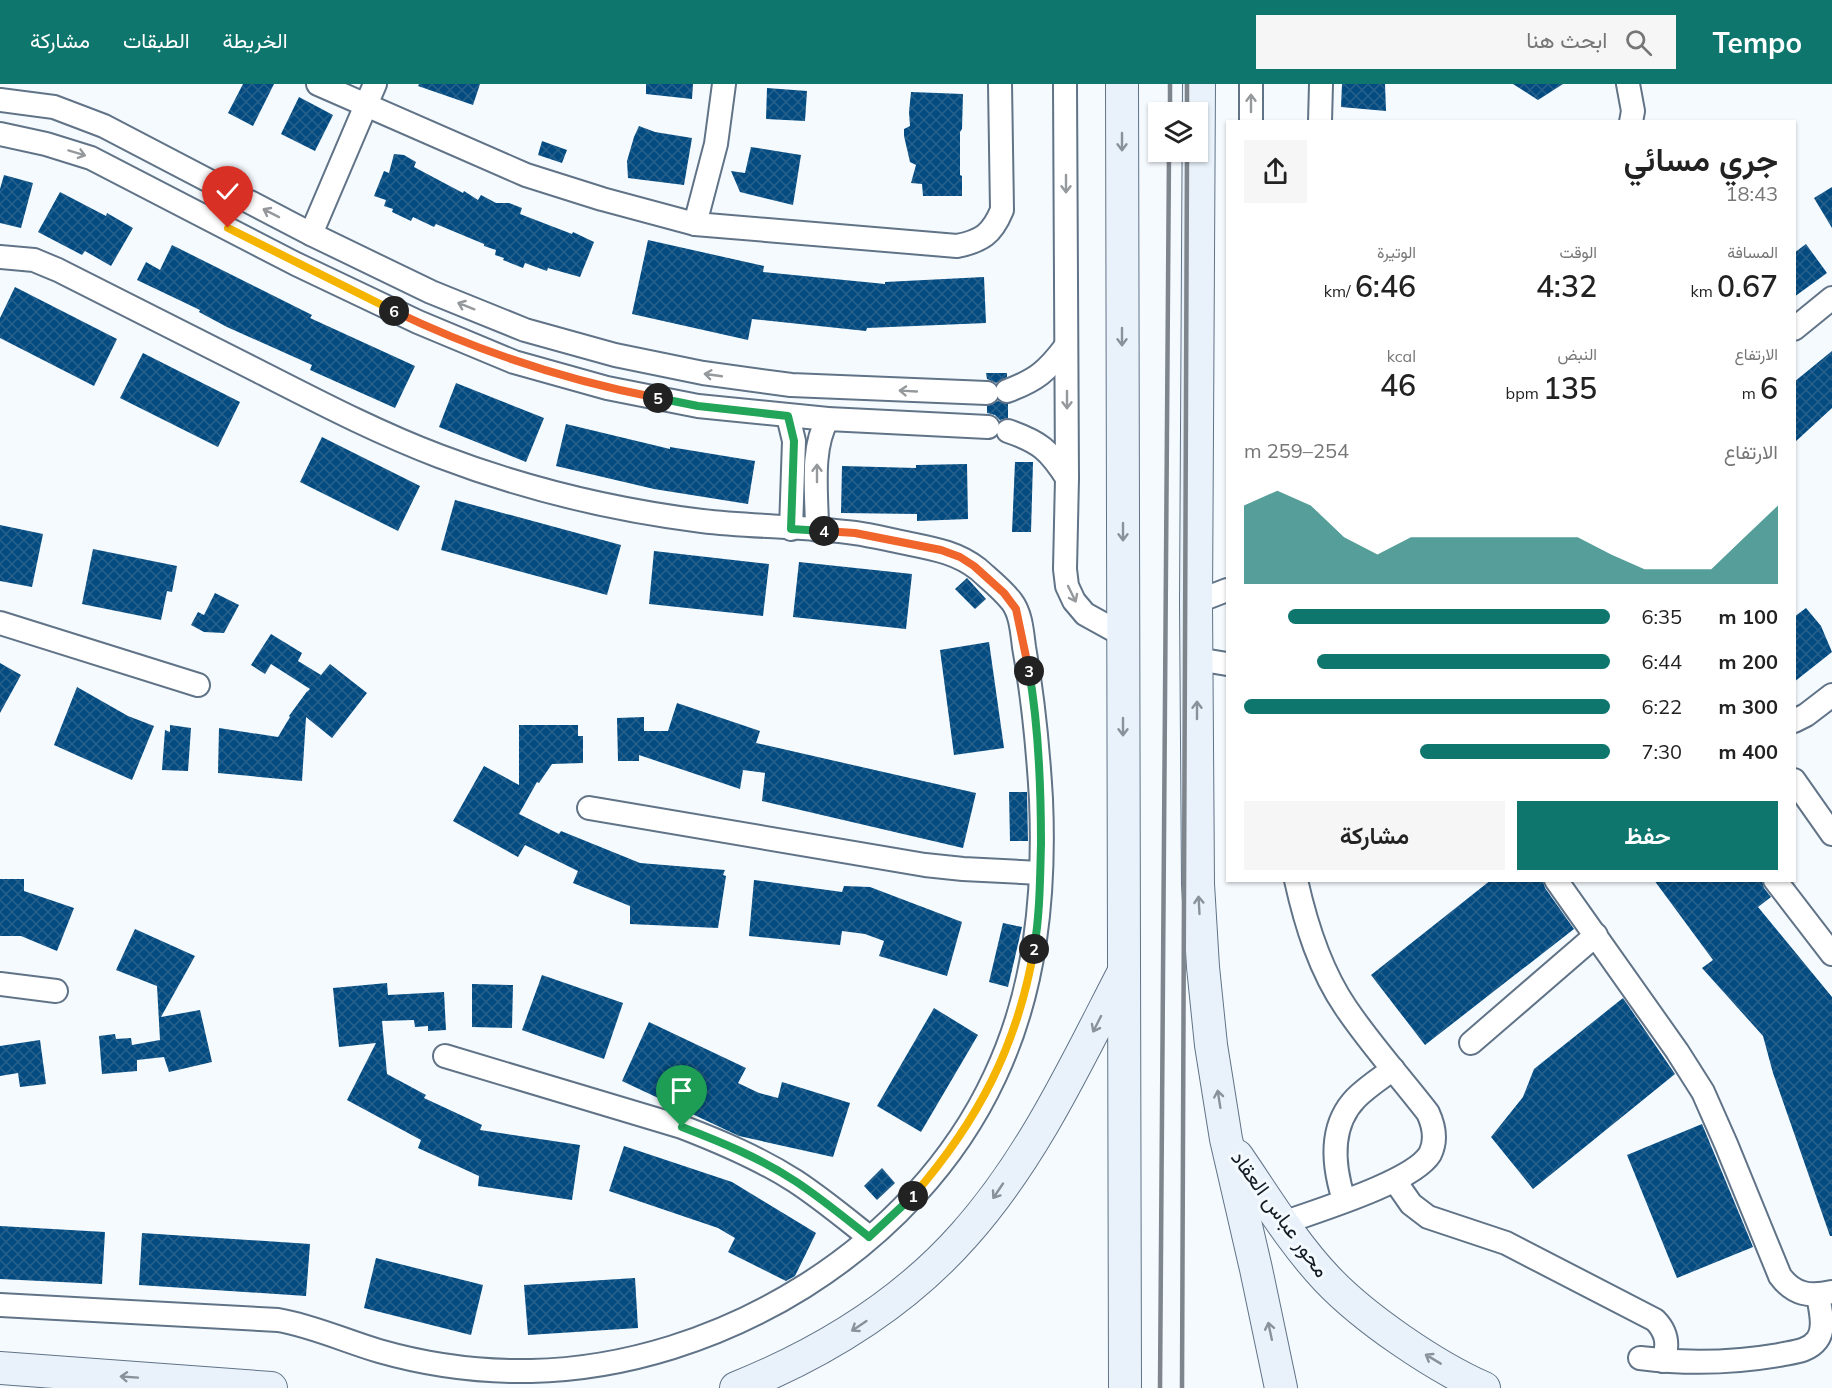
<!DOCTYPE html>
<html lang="ar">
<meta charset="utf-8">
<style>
:root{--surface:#fff;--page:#f6f6f6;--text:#222;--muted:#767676;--accent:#0f766e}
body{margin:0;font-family:Mulish,Vazirmatn,sans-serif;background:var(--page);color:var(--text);direction:rtl;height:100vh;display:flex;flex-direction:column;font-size:22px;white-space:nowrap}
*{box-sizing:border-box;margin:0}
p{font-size:20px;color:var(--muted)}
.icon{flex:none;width:33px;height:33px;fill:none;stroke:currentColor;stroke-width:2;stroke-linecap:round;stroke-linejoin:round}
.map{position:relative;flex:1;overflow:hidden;direction:ltr}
.drawer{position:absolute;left:1226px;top:36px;width:570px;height:762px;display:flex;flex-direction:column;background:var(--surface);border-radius:0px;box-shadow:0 2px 4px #0004;direction:rtl}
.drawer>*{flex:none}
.controls{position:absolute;left:1148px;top:18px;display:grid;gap:12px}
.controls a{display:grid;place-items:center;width:60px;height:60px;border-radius:0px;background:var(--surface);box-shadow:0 2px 4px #0004;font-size:30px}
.pin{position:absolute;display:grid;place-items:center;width:51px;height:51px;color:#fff;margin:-62px -26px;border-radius:50% 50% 50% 0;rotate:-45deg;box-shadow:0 0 6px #0007}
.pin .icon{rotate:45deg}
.km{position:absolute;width:30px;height:30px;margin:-15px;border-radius:50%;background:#222;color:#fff;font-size:16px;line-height:30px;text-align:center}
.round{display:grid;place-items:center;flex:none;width:63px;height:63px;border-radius:0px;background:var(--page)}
.summary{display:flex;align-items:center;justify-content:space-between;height:102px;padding:0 18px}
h1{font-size:33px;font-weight:600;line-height:45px}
.metrics{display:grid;grid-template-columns:repeat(3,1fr);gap:9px;height:102px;padding:6px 18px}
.metrics div{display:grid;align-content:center}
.metrics b{font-size:30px;font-weight:600}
.metrics small{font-size:16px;font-weight:400}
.metrics p{font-size:16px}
.chart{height:168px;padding:12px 18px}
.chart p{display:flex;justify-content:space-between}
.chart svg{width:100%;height:108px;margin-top:6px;fill:var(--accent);opacity:.7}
.primary-button{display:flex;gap:12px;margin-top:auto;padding:12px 18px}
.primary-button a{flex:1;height:69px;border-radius:0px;background:var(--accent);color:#fff;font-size:24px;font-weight:600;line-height:69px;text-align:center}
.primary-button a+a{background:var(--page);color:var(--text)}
ul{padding:0 18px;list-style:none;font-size:20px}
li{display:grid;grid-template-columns:96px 72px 1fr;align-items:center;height:45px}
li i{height:15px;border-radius:8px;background:var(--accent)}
header{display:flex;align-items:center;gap:36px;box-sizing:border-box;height:84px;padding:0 30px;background:var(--accent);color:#fff}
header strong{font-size:28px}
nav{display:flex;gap:33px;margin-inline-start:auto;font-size:21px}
.search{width:420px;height:54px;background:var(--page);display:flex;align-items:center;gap:15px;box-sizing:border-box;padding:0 21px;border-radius:0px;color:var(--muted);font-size:22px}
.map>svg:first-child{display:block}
.building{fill:url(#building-cross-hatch)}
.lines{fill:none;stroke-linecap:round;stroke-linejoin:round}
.street-casing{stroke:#607387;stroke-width:26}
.secondary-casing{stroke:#607387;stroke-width:34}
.street{stroke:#fff;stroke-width:22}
.secondary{stroke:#e9f2fa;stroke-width:32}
.rail{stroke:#7e858c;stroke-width:4.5}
.oneway{stroke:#95999c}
.oneway2{stroke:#89929a}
.split-1-casing{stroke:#fff;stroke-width:12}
.split-2-casing{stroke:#fff;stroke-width:12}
.split-3-casing{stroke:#fff;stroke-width:12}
.split-4-casing{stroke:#fff;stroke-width:12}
.split-5-casing{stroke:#fff;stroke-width:12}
.split-6-casing{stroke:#fff;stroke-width:12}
.split-7-casing{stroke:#fff;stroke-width:12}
.split-1{stroke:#22a559;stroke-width:8}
.split-2{stroke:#f5b400;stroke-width:8}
.split-3{stroke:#22a559;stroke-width:8}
.split-4{stroke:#f0652b;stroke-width:8}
.split-5{stroke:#22a559;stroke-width:8}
.split-6{stroke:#f0652b;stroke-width:8}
.split-7{stroke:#f5b400;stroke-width:8}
.labels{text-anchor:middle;stroke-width:6;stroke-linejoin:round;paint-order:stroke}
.street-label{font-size:21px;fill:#141c24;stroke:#f5faff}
</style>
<header>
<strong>Tempo</strong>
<div class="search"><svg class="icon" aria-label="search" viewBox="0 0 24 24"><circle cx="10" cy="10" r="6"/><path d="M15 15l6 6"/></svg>ابحث هنا</div>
<nav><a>الخريطة</a><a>الطبقات</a><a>مشاركة</a></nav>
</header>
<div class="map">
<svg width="1832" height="1304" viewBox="0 0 1832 1304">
<defs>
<pattern id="building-cross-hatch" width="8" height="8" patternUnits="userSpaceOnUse" patternTransform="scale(1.5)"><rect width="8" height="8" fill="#034b80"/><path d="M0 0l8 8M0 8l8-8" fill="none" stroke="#27618c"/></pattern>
</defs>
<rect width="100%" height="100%" fill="#f5faff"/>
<g class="building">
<polygon points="243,0 274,0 253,42 228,29"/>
<polygon points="419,0 480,0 473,21 418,2"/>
<polygon points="646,0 693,0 692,15 646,10"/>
<polygon points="1342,0 1385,0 1386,27 1341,23"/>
<polygon points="1513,0 1563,0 1538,16"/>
<polygon points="767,4 807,7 805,37 766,35"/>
<polygon points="911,8 963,10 962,45 960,48 960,91 962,92 962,112 923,112 922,100 911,99 916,81 910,78 904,52 904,45 910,42 909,28"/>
<polygon points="299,13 333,31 315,67 281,50"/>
<polygon points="639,42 655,48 692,54 684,101 628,94 627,77 634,53"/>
<polygon points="542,57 567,66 562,79 538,71"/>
<polygon points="751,63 801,71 793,121 740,108 731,87 745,89"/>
<polygon points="394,70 404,71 416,78 414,83 463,109 464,107 478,116 481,111 496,119 509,119 522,124 520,130 572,150 573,148 594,158 580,193 548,184 547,187 525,179 523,184 503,176 504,174 495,171 496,166 484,162 484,160 436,140 434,143 413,133 411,137 392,128 393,125 384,122 386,116 374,112 384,87 389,89"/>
<polygon points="4,91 33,99 21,144 0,139 0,105"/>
<polygon points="1832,103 1832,144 1814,114"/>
<polygon points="60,108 106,132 107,129 133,144 111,182 85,167 82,171 38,148"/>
<polygon points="648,156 764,182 763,188 885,200 885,198 984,193 986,239 867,244 866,247 752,235 748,256 632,230"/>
<polygon points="1806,160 1827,189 1794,213 1794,169"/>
<polygon points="172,161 312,231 310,234 415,282 395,324 310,286 312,281 227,243 199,228 200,226 137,196 146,178 160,186"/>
<polygon points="15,203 117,255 94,302 0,254 0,234"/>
<polygon points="1832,267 1832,324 1794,359 1794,298"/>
<polygon points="143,269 240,318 218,363 120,314"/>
<polygon points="986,289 1007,289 1007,293 996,299 987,295"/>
<polygon points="456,299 544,334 526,378 439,343"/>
<polygon points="998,317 1008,320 1008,334 1000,336 995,331 987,329 987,322"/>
<polygon points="566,340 670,365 670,363 755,377 748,420 654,405 556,382"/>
<polygon points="322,353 420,402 398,447 300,398"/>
<polygon points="1015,378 1033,378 1031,448 1012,448"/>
<polygon points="967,380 968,435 917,437 917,430 841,429 842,382 916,384 916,381"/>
<polygon points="455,416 621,461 607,511 441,466"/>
<polygon points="0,441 43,450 32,503 0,497"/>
<polygon points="93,465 177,482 172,508 167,507 161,536 82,520"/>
<polygon points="654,467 769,480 763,532 649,520"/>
<polygon points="799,478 912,490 906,545 793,533"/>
<polygon points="967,494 986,515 975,525 955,505"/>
<polygon points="215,509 239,521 224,549 204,548 191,541 198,528 204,531"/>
<polygon points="1806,524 1821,542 1832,568 1794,598 1794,533"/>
<polygon points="271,550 302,569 298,577 321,591 330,580 367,609 332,654 306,633 302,697 218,689 219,644 278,653 290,633 289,632 308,606 307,608 310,605 271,580 265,590 251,581"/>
<polygon points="989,558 1004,664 954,671 940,566"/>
<polygon points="0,579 21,591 0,629"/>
<polygon points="77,603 128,632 154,642 132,696 54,661"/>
<polygon points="677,619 760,647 756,659 976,709 963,764 762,717 765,689 743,686 740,705 639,671 639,677 618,677 617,634 644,633 644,647 668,647"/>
<polygon points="170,641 191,644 188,687 162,686 165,646 170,648"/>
<polygon points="519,641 578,641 578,652 583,652 583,679 552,680 539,699 537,698 519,730 559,750 561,747 640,779 725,786 723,791 726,792 718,844 630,840 630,822 573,799 578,787 525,761 518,773 453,737 484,682 519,701"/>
<polygon points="1009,708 1027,708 1028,757 1010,757"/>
<polygon points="0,795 24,795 24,807 74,824 57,867 21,852 0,852"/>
<polygon points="754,796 842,808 844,802 870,803 962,838 947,892 879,872 884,857 865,850 842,847 840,861 749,852"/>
<polygon points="1491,796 1543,796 1545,804 1574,845 1425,961 1371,891"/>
<polygon points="1654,796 1762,796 1764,804 1771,813 1758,823 1832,913 1832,1152 1830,1152 1773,989 1763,952 1702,884 1713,876"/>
<polygon points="1003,839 1022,843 1008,903 989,898"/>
<polygon points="135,845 195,872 161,933 200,926 212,978 169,988 164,973 137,976 137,987 102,990 99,952 115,950 116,955 131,954 132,961 160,956 157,902 116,886"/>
<polygon points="542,891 623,919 604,975 522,946"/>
<polygon points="387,899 388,911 444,908 446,946 428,947 428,942 415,943 414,936 382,937 387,990 426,1011 424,1014 482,1041 480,1046 580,1061 572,1116 478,1102 479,1092 418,1064 421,1056 347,1016 376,959 339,963 333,904"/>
<polygon points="472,900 513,901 512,944 472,943"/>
<polygon points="1623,914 1675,990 1533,1105 1491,1053 1523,1013 1534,985"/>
<polygon points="934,924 978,951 921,1048 877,1022"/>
<polygon points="649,938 746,984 738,999 759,1009 778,1014 782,998 850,1019 833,1073 739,1052 622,997"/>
<polygon points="40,956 46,1000 20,1003 18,989 0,992 0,962"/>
<polygon points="1702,1040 1753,1163 1677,1194 1627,1071"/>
<polygon points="624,1062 732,1098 816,1149 795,1192 786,1197 728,1168 735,1154 718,1144 609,1107"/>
<polygon points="882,1084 895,1099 877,1116 864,1102"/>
<polygon points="0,1142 105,1148 102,1200 0,1195"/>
<polygon points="142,1149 310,1160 306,1212 139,1201"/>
<polygon points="376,1174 483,1201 471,1251 364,1224"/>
<polygon points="635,1194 638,1244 528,1251 524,1201"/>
</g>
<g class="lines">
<g class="street-casing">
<g id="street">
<path d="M318 0 526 91 602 115 695 140 957 162C982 157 992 150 1002 126L1000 0"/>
<polyline points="1065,0 1067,394 1065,485 1067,502 1074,517 1085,530 1123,551"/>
<polyline points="1628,0 1633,27 1631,38"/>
<polyline points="0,16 54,23 104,42 311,150 431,208 525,246 615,271 703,289 791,301 987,309"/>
<polyline points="1251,38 1251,0"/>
<polyline points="1320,38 1321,0"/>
<polyline points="0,50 46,60 91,74 296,180 418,238 514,278 607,304 698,322 828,335 988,343"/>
<polyline points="695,140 716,60 724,0"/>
<polyline points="311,150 375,0"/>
<path d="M0 173 34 176 58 186C124 219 191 253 258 287 317 317 376 348 439 372 523 404 613 426 702 437 752 443 804 442 855 449 870 451 886 455 901 458 929 464 955 467 978 485 989 495 1003 506 1012 518 1021 530 1022 548 1024 563 1033 613 1038 664 1041 715 1045 810 1036 905 995 992 915 1165 719 1283 531 1287 480 1288 428 1281 379 1267 345 1257 313 1242 278 1236L0 1221"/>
<polyline points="1794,245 1832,214"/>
<path d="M1007 307C1037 296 1047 287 1066 262"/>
<polyline points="788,332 794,357 791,445"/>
<path d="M1008 347C1040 358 1049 366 1067 394"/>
<path d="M817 446C817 412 810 364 828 335"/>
<polyline points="1196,518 1227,506"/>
<polyline points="0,539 198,601"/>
<polyline points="1197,575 1227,580"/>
<polyline points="1794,637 1806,631 1832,611"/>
<polyline points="1794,696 1832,750"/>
<polyline points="589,724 925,781 963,785 1040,789"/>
<path d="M1556 796 1677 967 1703 1008 1726 1060 1780 1192C1794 1211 1810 1213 1832 1208"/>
<polyline points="1775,796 1832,870"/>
<polyline points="0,900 56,907"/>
<polyline points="1471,959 1596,851"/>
<path d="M445 972 682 1043C721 1058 759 1074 795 1097 821 1114 845 1134 869 1153"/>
<path d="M1395 1097 1411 1120 1428 1133 1506 1159 1655 1236C1667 1248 1669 1261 1663 1277"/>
<path d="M1344 1116C1333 1082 1329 1042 1356 1014 1367 1003 1381 994 1393 985"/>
<path d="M1283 1139C1316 1127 1413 1098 1430 1070 1437 1056 1434 1042 1428 1029 1401 994 1371 961 1346 924 1320 886 1306 841 1296 796"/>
<path d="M1640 1274C1687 1280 1732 1279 1779 1271 1792 1268 1808 1268 1817 1256 1826 1244 1820 1225 1818 1211"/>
</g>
</g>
<g class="secondary-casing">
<g id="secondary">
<polyline points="1122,0 1125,1304"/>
<polyline points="1199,0 1196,518 1198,800 1203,883 1211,961 1226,1055 1256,1185 1281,1304"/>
<path d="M1237 1072C1266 1114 1292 1158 1327 1195 1364 1234 1434 1282 1484 1304"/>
<polyline points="0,1284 271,1304"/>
<path d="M736 1304C823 1269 902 1221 964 1151 1032 1075 1076 980 1122 891"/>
</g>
</g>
<use href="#street" class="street"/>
<use href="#secondary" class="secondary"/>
<g class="rail">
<polyline points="1170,28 1170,0"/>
<polyline points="1187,28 1187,0"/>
<polyline points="1160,1304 1169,68"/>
<polyline points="1182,1304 1187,68"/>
</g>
</g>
<defs><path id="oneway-shaft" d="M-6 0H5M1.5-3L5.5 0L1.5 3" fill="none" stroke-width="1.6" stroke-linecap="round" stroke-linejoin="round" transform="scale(1.5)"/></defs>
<g class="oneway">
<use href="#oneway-shaft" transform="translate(1251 19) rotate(-90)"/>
<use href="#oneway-shaft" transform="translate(77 69) rotate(17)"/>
<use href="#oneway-shaft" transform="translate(1066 100) rotate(90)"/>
<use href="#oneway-shaft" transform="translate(271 129) rotate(-153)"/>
<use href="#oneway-shaft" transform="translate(466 222) rotate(-158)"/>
<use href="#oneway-shaft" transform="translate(713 291) rotate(-172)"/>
<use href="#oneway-shaft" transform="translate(908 307) rotate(-177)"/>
<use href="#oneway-shaft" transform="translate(1067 316) rotate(90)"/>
<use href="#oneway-shaft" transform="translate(817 389) rotate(-90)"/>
<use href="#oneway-shaft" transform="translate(1072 510) rotate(64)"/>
</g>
<g class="oneway2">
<use href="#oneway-shaft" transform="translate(1122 58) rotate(90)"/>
<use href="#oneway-shaft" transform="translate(1122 253) rotate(90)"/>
<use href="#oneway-shaft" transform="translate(1123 448) rotate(90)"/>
<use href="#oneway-shaft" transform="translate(1197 626) rotate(-90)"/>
<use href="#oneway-shaft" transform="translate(1123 643) rotate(90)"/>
<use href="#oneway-shaft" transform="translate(1199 821) rotate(-93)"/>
<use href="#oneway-shaft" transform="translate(1097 940) rotate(117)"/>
<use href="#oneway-shaft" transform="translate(1219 1015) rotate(-99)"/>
<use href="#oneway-shaft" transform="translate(998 1107) rotate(124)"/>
<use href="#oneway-shaft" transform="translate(859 1242) rotate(146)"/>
<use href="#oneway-shaft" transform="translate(1270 1247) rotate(-102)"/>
<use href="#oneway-shaft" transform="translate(1433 1275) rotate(-149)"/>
<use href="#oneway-shaft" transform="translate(129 1293) rotate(-176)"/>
</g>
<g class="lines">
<g class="split-1-casing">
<path id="split-1" d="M682 1043C721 1058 760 1074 795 1097 821 1114 845 1134 869 1153L913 1112"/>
</g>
<g class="split-2-casing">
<path id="split-2" d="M913 1112C978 1037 1017 963 1034 865"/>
</g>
<g class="split-3-casing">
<path id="split-3" d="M1029 587C1039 644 1041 702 1041 760 1040 795 1040 830 1034 865"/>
</g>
<g class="split-4-casing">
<polyline id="split-4" points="824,447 855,449 941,466 960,473 974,482 1004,509 1016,525 1029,587"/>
</g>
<g class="split-5-casing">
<polyline id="split-5" points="658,314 698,322 788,332 794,357 791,445 824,447"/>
</g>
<g class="split-6-casing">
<path id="split-6" d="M394 227C479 268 565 296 658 314"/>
</g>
<g class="split-7-casing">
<polyline id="split-7" points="228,144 394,227"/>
</g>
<use href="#split-1" class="split-1"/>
<use href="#split-2" class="split-2"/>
<use href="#split-3" class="split-3"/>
<use href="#split-4" class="split-4"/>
<use href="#split-5" class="split-5"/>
<use href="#split-6" class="split-6"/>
<use href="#split-7" class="split-7"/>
</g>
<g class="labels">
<g class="street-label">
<text transform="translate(1280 1130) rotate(54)" y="7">محور عباس العقاد</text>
</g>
</g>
</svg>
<div class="controls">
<a><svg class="icon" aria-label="layers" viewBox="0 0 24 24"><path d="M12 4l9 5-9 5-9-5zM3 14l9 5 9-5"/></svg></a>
</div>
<div class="pin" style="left:682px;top:1043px;background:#1e9e55"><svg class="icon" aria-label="arrive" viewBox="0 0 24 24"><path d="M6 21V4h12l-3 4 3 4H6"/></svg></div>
<div class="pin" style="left:228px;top:144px;background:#d93025"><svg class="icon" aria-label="check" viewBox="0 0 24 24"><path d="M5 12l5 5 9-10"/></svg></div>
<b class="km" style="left:913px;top:1112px">1</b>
<b class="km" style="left:1034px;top:865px">2</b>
<b class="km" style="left:1029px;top:587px">3</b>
<b class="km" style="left:824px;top:447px">4</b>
<b class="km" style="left:658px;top:314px">5</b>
<b class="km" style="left:394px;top:227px">6</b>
<section class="drawer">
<div class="summary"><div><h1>جري مسائي</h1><p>18:43</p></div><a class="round"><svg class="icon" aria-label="share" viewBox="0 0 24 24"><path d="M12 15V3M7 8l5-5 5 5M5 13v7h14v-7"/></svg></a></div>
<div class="metrics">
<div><p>المسافة</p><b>0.67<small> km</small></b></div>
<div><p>الوقت</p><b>4:32</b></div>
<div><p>الوتيرة</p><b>6:46<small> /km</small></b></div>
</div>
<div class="metrics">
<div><p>الارتفاع</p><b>6<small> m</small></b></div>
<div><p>النبض</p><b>135<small> bpm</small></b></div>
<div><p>kcal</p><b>46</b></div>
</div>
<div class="chart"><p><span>الارتفاع</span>254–259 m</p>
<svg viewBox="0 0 160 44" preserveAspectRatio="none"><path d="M0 44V12L10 6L20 12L30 25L40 32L50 25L60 25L70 25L80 25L90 25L100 25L110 32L120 38L130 38L140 38L150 25L160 12V44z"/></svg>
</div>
<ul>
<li><b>100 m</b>6:35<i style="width:88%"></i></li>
<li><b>200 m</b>6:44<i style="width:80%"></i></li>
<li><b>300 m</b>6:22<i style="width:100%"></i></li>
<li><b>400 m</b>7:30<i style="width:52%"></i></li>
</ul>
<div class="primary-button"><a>حفظ</a><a>مشاركة</a></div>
</section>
</div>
